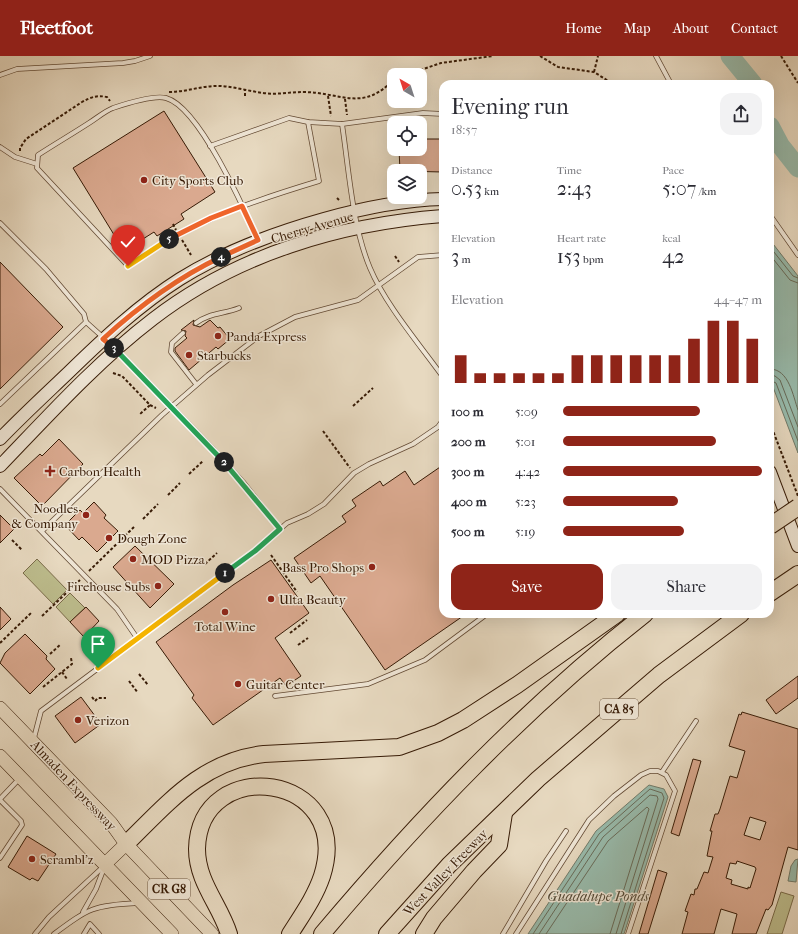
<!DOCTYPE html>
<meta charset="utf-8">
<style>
:root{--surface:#fff;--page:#f2f2f3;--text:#2b2b33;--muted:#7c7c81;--accent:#8f2418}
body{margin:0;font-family:"IM FELL French Canon",serif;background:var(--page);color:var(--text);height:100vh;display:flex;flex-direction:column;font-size:15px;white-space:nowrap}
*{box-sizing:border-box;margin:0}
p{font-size:13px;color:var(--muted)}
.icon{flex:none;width:22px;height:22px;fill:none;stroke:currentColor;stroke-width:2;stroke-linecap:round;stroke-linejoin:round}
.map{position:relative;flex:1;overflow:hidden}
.drawer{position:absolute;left:439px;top:24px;width:335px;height:538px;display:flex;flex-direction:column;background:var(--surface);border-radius:12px;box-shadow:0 4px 16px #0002}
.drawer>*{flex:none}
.needle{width:26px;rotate:321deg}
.controls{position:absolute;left:387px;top:12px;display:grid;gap:8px}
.controls a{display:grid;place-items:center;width:40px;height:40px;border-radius:8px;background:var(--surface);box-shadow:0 4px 16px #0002;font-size:20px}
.pin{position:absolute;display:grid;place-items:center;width:34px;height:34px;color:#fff;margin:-41px -17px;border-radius:50% 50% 50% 0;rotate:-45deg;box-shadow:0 0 4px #0007}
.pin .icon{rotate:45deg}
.km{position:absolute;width:20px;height:20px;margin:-10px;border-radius:50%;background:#222;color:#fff;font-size:11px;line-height:20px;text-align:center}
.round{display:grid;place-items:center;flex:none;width:42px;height:42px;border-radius:12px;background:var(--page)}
.summary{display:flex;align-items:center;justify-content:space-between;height:68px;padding:0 12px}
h1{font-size:22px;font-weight:600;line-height:30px}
.figures{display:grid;grid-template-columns:repeat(3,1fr);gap:6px;height:68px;padding:4px 12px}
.figures div{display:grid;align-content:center}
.figures b{font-size:20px;font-weight:600}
.figures small{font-size:11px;font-weight:400}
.figures p{font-size:11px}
.chart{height:112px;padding:8px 12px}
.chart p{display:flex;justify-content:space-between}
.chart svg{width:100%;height:72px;margin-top:4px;stroke:var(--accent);stroke-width:6}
.primary-button{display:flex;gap:8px;margin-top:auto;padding:8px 12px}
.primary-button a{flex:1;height:46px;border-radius:12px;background:var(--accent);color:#fff;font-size:16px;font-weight:600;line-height:46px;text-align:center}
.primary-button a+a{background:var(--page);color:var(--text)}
ul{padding:0 12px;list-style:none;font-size:13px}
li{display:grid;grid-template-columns:64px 48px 1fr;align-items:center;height:30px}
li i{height:10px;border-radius:5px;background:var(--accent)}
header{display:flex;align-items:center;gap:24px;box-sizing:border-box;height:56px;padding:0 20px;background:var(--accent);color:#fff}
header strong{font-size:19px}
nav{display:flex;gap:22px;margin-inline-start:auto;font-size:14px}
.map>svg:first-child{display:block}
.green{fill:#bdbd8d;stroke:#7a6c4a}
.water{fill:#98bbac;stroke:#717b6a}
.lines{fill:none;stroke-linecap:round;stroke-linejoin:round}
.shore{stroke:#686b59;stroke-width:1}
.river{stroke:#98bbac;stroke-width:19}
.building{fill:#daa98f;stroke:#371b06;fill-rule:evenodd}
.lane-casing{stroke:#634a34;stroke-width:5.5}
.secondary-casing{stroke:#371b06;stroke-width:14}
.primary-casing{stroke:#371b06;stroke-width:14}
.highway-casing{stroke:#371b06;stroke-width:18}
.path{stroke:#371b06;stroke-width:2;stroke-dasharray:3 2;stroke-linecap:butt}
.lane{stroke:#efe6d6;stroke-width:4}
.secondary{stroke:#efe6d6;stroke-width:12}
.primary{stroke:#e7d9c0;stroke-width:13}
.highway{stroke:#e7d9c0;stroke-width:16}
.highway-bridge-casing{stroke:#371b06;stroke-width:18;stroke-linecap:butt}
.highway-bridge{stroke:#e7d9c0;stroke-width:16}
.split-1-casing{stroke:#fff;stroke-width:8}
.split-2-casing{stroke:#fff;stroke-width:8}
.split-3-casing{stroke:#fff;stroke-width:8}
.split-4-casing{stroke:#fff;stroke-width:8}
.split-5-casing{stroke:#fff;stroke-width:8}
.split-6-casing{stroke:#fff;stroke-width:8}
.split-1{stroke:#f5b400;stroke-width:5}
.split-2{stroke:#22a559;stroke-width:5}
.split-3{stroke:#22a559;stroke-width:5}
.split-4{stroke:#f0652b;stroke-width:5}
.split-5{stroke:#f0652b;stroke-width:5}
.split-6{stroke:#f5b400;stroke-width:5}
.poi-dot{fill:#8f2418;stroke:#efe6d6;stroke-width:1.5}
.labels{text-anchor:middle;stroke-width:3;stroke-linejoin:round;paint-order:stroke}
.shield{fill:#efe6d6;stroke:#6e5844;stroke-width:1}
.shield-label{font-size:12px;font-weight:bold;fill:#371b06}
.poi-label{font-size:13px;fill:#371b06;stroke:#efe6d6;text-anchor:start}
.street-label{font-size:13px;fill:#371b06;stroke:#efe6d6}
.water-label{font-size:14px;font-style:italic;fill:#544b38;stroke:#efe6d6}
</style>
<header>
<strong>Fleetfoot</strong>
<nav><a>Home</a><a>Map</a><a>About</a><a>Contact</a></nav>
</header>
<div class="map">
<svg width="798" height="878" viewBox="0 0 798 878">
<rect width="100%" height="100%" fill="#e7d9c0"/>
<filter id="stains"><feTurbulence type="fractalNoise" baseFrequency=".005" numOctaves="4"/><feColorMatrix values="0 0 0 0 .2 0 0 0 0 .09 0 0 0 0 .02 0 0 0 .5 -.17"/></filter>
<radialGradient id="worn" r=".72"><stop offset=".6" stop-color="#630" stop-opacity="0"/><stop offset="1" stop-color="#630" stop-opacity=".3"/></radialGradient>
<g class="green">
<polygon points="37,503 67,534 53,548 23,517"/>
<polygon points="70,537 85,552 70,566 56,551"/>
<polygon points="781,836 794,840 782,878 767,878"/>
</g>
<g class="water">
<polygon points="770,184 798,220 798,397 770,323"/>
<polygon points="649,729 664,733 668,741 624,878 528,878 596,775"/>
<polygon points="798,803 796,826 788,825 791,810 795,804"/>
</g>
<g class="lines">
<g class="shore">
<polyline points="770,191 793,220 798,222"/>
<polyline points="770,199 790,224 798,227"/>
<path d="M770 313C789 313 793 340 798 354"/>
<polyline points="770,319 775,320 780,324 798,371"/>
<polyline points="770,324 776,327 798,385"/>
<polyline points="533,878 599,778 650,733 662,737 664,742 621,878"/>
<polyline points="539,878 603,781 650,739 657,740 658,743 616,878"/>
<polyline points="546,878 608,785 647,751 649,753 610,878"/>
</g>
<g class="river">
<polyline points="730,0 753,28"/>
<polyline points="770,70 780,89 798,112"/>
</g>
</g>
<g class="building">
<polygon points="164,55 215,136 181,158 184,163 157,180 154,176 124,195 73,112"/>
<polygon points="420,83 443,83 443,116 400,115 399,93 420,93"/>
<polygon points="0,206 63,271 0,333"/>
<polygon points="194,264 193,269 200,271 210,264 218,272 220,271 230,283 218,293 216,291 189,314 175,295 175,292 187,282 185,280 186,275 181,274"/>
<polygon points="59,383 83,408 42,450 14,422 40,398 42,400"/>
<polygon points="443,409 443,558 466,558 385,614 320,520 311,527 294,502 346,466 342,460 356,450 352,444 380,425 383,430 405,415 414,429"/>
<polygon points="94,446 106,459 104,462 118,475 97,496 82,481 79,484 65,469 80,454 83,457"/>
<polygon points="0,459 14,473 0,487"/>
<polygon points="135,490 174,528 150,552 113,511"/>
<polygon points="271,504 309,557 275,582 301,620 286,630 280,622 213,669 192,642 194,639 156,586 233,529"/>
<polygon points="0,551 11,563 0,574"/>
<polygon points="86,551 99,565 84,581 70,566"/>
<polygon points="25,578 47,600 46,603 55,613 30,638 0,607 5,597"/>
<polygon points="798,620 798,642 776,658 766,644"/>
<polygon points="81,641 101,668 75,687 55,660"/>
<path d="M742 656 798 673V794L788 791 772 849 768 854 766 853 756 878H732L737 858 721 853 714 878H682L688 856 685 855 691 838 694 839 695 833H697L704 816 708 817 713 801 707 800 712 775H710L715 758H718L720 753 730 720 737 722 745 695 729 690 739 658 741 659ZM750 761 766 766 760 784 744 779ZM737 805 755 811 756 813 750 832 748 831V833L731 828 732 824 726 822 730 807 736 808Z"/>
<polygon points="693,703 701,705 679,780 671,777"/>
<polygon points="27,780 56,798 38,825 32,822 30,824 8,811"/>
<polygon points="658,814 667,817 648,878 639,878"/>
</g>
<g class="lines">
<g class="lane-casing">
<g id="lane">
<polyline points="656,0 671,28"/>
<polyline points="0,19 17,13 123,7 135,5 150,0"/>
<path d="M342 68C349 114 352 169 370 212 385 248 420 289 443 321"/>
<polyline points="210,90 289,62 308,66 342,68 423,57 443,58"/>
<polyline points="0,91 15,101 37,108"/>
<polyline points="770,159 798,199"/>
<polyline points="0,167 46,213 84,258 86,266 116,293 214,394 243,426 280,473"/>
<path d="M257 183C244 152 199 51 166 42 154 39 125 48 113 52 105 55 97 62 89 67 72 78 55 88 38 99L37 112 128 210C191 166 246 147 319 125L308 66"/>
<path d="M196 267C209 257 224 258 239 252"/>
<polyline points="183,277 172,287 171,296 196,328"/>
<polyline points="0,348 86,266"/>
<polyline points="0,433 117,553 137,582"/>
<polyline points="42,475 162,359 208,319 259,280 295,261 358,244 418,201 443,199"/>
<polyline points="275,640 368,628 425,604 487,558"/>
<polyline points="34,682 41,655 255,495 287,467 308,458 324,448 354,417 369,408 413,388 438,371 443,364"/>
<polyline points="662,716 696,665"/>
<polyline points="0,743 19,723"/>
<polyline points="0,744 21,765 22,769 0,802"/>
<polyline points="83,856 96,833 104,812"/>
<polyline points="35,878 49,861 104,810"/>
<path d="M54 878C89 852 94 849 138 847"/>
<polyline points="84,878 90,868 99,878"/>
<polyline points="503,878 546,805 566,775"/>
<polyline points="516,878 589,764 614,740 641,719 650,715 658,715 666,719 675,735 628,878"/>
</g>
</g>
<g class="secondary-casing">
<g id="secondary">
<path d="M0 383C22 360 46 338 69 316 104 282 139 249 180 223 225 195 274 177 324 163 363 152 403 144 443 143"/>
<path d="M0 410C49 359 97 306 153 263 236 199 339 168 443 160"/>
<polyline points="770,416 798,490"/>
</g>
</g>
<g class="primary-casing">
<g id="primary">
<polyline points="0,652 111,767 126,788 212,878"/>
<polyline points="0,700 172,878"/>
<polyline points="105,808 126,788"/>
</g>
</g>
<g class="highway-casing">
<g id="highway">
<polyline points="770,537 798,518"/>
<path d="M126 788C168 747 202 705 264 698L399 691 438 677 463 664 517 629 617 558"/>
<path d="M229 878C220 849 197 826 197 793 199 697 355 716 322 820 315 841 302 859 290 878"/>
<path d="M322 878C420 762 525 652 645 558"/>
<polyline points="387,878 449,809 538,723 659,619 741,558"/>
<polyline points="424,878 434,862 474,815 499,789 504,757"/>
</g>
</g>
<g class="path">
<polyline points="540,0 558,11 594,16 613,28"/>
<polyline points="781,0 798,27"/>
<polyline points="594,16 598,0"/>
<polyline points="406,19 441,7 493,0"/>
<path d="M169 36C187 36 203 29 221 30 235 31 249 35 263 37 277 39 290 36 303 36 340 36 363 57 394 23"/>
<polyline points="245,40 245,34"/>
<polyline points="328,40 331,60"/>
<polyline points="345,43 347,59"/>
<path d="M20 95V92L26 83 82 46C91 41 97 39 107 41L110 45"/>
<polyline points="337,142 339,144"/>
<polyline points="173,168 176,174"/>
<polyline points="182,184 191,199"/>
<polyline points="395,200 399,206"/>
<polyline points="113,317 122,320 150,349 139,359"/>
<polyline points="150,349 156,352"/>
<polyline points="353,350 373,332"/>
<polyline points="770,367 798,440"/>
<polyline points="323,375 350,412"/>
<polyline points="189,418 203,405"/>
<polyline points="168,439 180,427"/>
<polyline points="143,463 158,448"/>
<polyline points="12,484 22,494"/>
<polyline points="271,499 297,536"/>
<polyline points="205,508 217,497"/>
<polyline points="89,515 134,471"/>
<polyline points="42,560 80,524"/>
<polyline points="290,577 307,564"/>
<polyline points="0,587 31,557"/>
<polyline points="298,589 308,582"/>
<polyline points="50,598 61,588"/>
<polyline points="62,616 67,623"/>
<polyline points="139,618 148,629"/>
<polyline points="129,625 138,637"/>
<polyline points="43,631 72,608 71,602"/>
<polyline points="92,641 95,645 98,642 106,642"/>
</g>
<use href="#lane" class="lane"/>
<use href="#secondary" class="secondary"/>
<use href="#primary" class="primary"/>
<use href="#highway" class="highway"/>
<g class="highway-bridge-casing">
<polyline id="highway-bridge" points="770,470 798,451"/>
</g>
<use href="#highway-bridge" class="highway-bridge"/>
</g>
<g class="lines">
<g class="split-1-casing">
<polyline id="split-1" points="98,612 225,517"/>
</g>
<g class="split-2-casing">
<polyline id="split-2" points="224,406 280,473 255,495 225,517"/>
</g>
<g class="split-3-casing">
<polyline id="split-3" points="114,292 224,406"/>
</g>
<g class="split-4-casing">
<path id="split-4" d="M114 292 103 283C139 250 177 222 221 201"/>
</g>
<g class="split-5-casing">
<polyline id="split-5" points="169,183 211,162 242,150 258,184 221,201"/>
</g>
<g class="split-6-casing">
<polyline id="split-6" points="128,210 169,183"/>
</g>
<use href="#split-1" class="split-1"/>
<use href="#split-2" class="split-2"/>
<use href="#split-3" class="split-3"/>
<use href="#split-4" class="split-4"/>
<use href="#split-5" class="split-5"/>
<use href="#split-6" class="split-6"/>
</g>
<g class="poi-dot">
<circle cx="144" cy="124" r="4"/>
<circle cx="218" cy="280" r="4"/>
<circle cx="189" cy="299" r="4"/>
<path d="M48 409h4v4h4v4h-4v4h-4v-4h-4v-4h4z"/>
<circle cx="86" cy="459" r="4"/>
<circle cx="109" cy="482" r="4"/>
<circle cx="133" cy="503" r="4"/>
<circle cx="372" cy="511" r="4"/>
<circle cx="158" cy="530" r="4"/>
<circle cx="271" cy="543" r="4"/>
<circle cx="225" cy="556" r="4"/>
<circle cx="238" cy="628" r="4"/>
<circle cx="78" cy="664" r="4"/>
<circle cx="32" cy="803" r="4"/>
</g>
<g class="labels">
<g class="shield">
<rect x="600" y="643" width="38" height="20" rx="3"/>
<rect x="148" y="823" width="42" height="20" rx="3"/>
</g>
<g class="shield-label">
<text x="619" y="657">CA 85</text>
<text x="169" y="837">CR G8</text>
</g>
<g class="poi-label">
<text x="152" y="129">City Sports Club</text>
<text x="226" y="285">Panda Express</text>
<text x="197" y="304">Starbucks</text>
<text x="59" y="420">Carbon Health</text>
<text x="78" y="457" text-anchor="end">Noodles<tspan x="78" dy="15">&amp; Company</tspan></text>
<text x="117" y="487">Dough Zone</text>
<text x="141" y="508">MOD Pizza</text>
<text x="364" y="516" text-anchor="end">Bass Pro Shops</text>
<text x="150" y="535" text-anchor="end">Firehouse Subs</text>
<text x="279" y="548">Ulta Beauty</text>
<text x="225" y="575" text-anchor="middle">Total Wine</text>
<text x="246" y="633">Guitar Center</text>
<text x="86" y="669">Verizon</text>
<text x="40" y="808">Scrambl'z</text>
</g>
<g class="street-label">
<text transform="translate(312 171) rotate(-16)" y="5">Cherry Avenue</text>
<text transform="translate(74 729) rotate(47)" y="5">Almaden Expressway</text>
<text transform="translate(445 816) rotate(-46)" y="5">West Valley Freeway</text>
</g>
<g class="water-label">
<text x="598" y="845">Guadalupe Ponds</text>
</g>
</g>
<rect width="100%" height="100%" filter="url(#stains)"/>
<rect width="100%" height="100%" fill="url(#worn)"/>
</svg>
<div class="controls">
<a><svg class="needle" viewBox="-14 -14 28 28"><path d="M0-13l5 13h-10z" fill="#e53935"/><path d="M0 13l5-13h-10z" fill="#7c7c81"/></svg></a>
<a><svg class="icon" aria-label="locate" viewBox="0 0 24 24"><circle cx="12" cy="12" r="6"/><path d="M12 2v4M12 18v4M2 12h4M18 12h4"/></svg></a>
<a><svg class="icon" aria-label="layers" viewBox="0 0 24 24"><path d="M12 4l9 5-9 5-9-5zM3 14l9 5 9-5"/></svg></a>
</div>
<div class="pin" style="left:98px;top:612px;background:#1e9e55"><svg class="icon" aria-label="arrive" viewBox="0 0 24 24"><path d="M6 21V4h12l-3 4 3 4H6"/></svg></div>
<div class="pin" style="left:128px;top:210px;background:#d93025"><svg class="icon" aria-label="check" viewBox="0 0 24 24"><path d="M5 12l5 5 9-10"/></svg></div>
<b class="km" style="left:225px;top:517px">1</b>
<b class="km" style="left:224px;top:406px">2</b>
<b class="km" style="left:114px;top:292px">3</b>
<b class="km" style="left:221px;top:201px">4</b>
<b class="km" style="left:169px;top:183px">5</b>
<section class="drawer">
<div class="summary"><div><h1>Evening run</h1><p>18:57</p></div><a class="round"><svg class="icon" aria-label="share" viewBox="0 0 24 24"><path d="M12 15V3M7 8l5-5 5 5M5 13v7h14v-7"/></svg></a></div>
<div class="figures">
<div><p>Distance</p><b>0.53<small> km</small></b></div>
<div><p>Time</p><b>2:43</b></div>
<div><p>Pace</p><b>5:07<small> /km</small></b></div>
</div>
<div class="figures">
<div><p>Elevation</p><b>3<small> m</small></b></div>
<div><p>Heart rate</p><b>153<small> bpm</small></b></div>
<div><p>kcal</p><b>42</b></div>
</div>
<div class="chart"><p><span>Elevation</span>44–47 m</p>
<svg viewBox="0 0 160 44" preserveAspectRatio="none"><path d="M5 44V27M15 44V38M25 44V38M35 44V38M45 44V38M55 44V38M65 44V27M75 44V27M85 44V27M95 44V27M105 44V27M115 44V27M125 44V17M135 44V6M145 44V6M155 44V17"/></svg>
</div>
<ul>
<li><b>100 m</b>5:09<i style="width:69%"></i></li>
<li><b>200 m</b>5:01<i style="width:77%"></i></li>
<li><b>300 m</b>4:42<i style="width:100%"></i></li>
<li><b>400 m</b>5:23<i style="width:58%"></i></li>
<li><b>500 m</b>5:19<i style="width:61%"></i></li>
</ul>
<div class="primary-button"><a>Save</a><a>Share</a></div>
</section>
</div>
